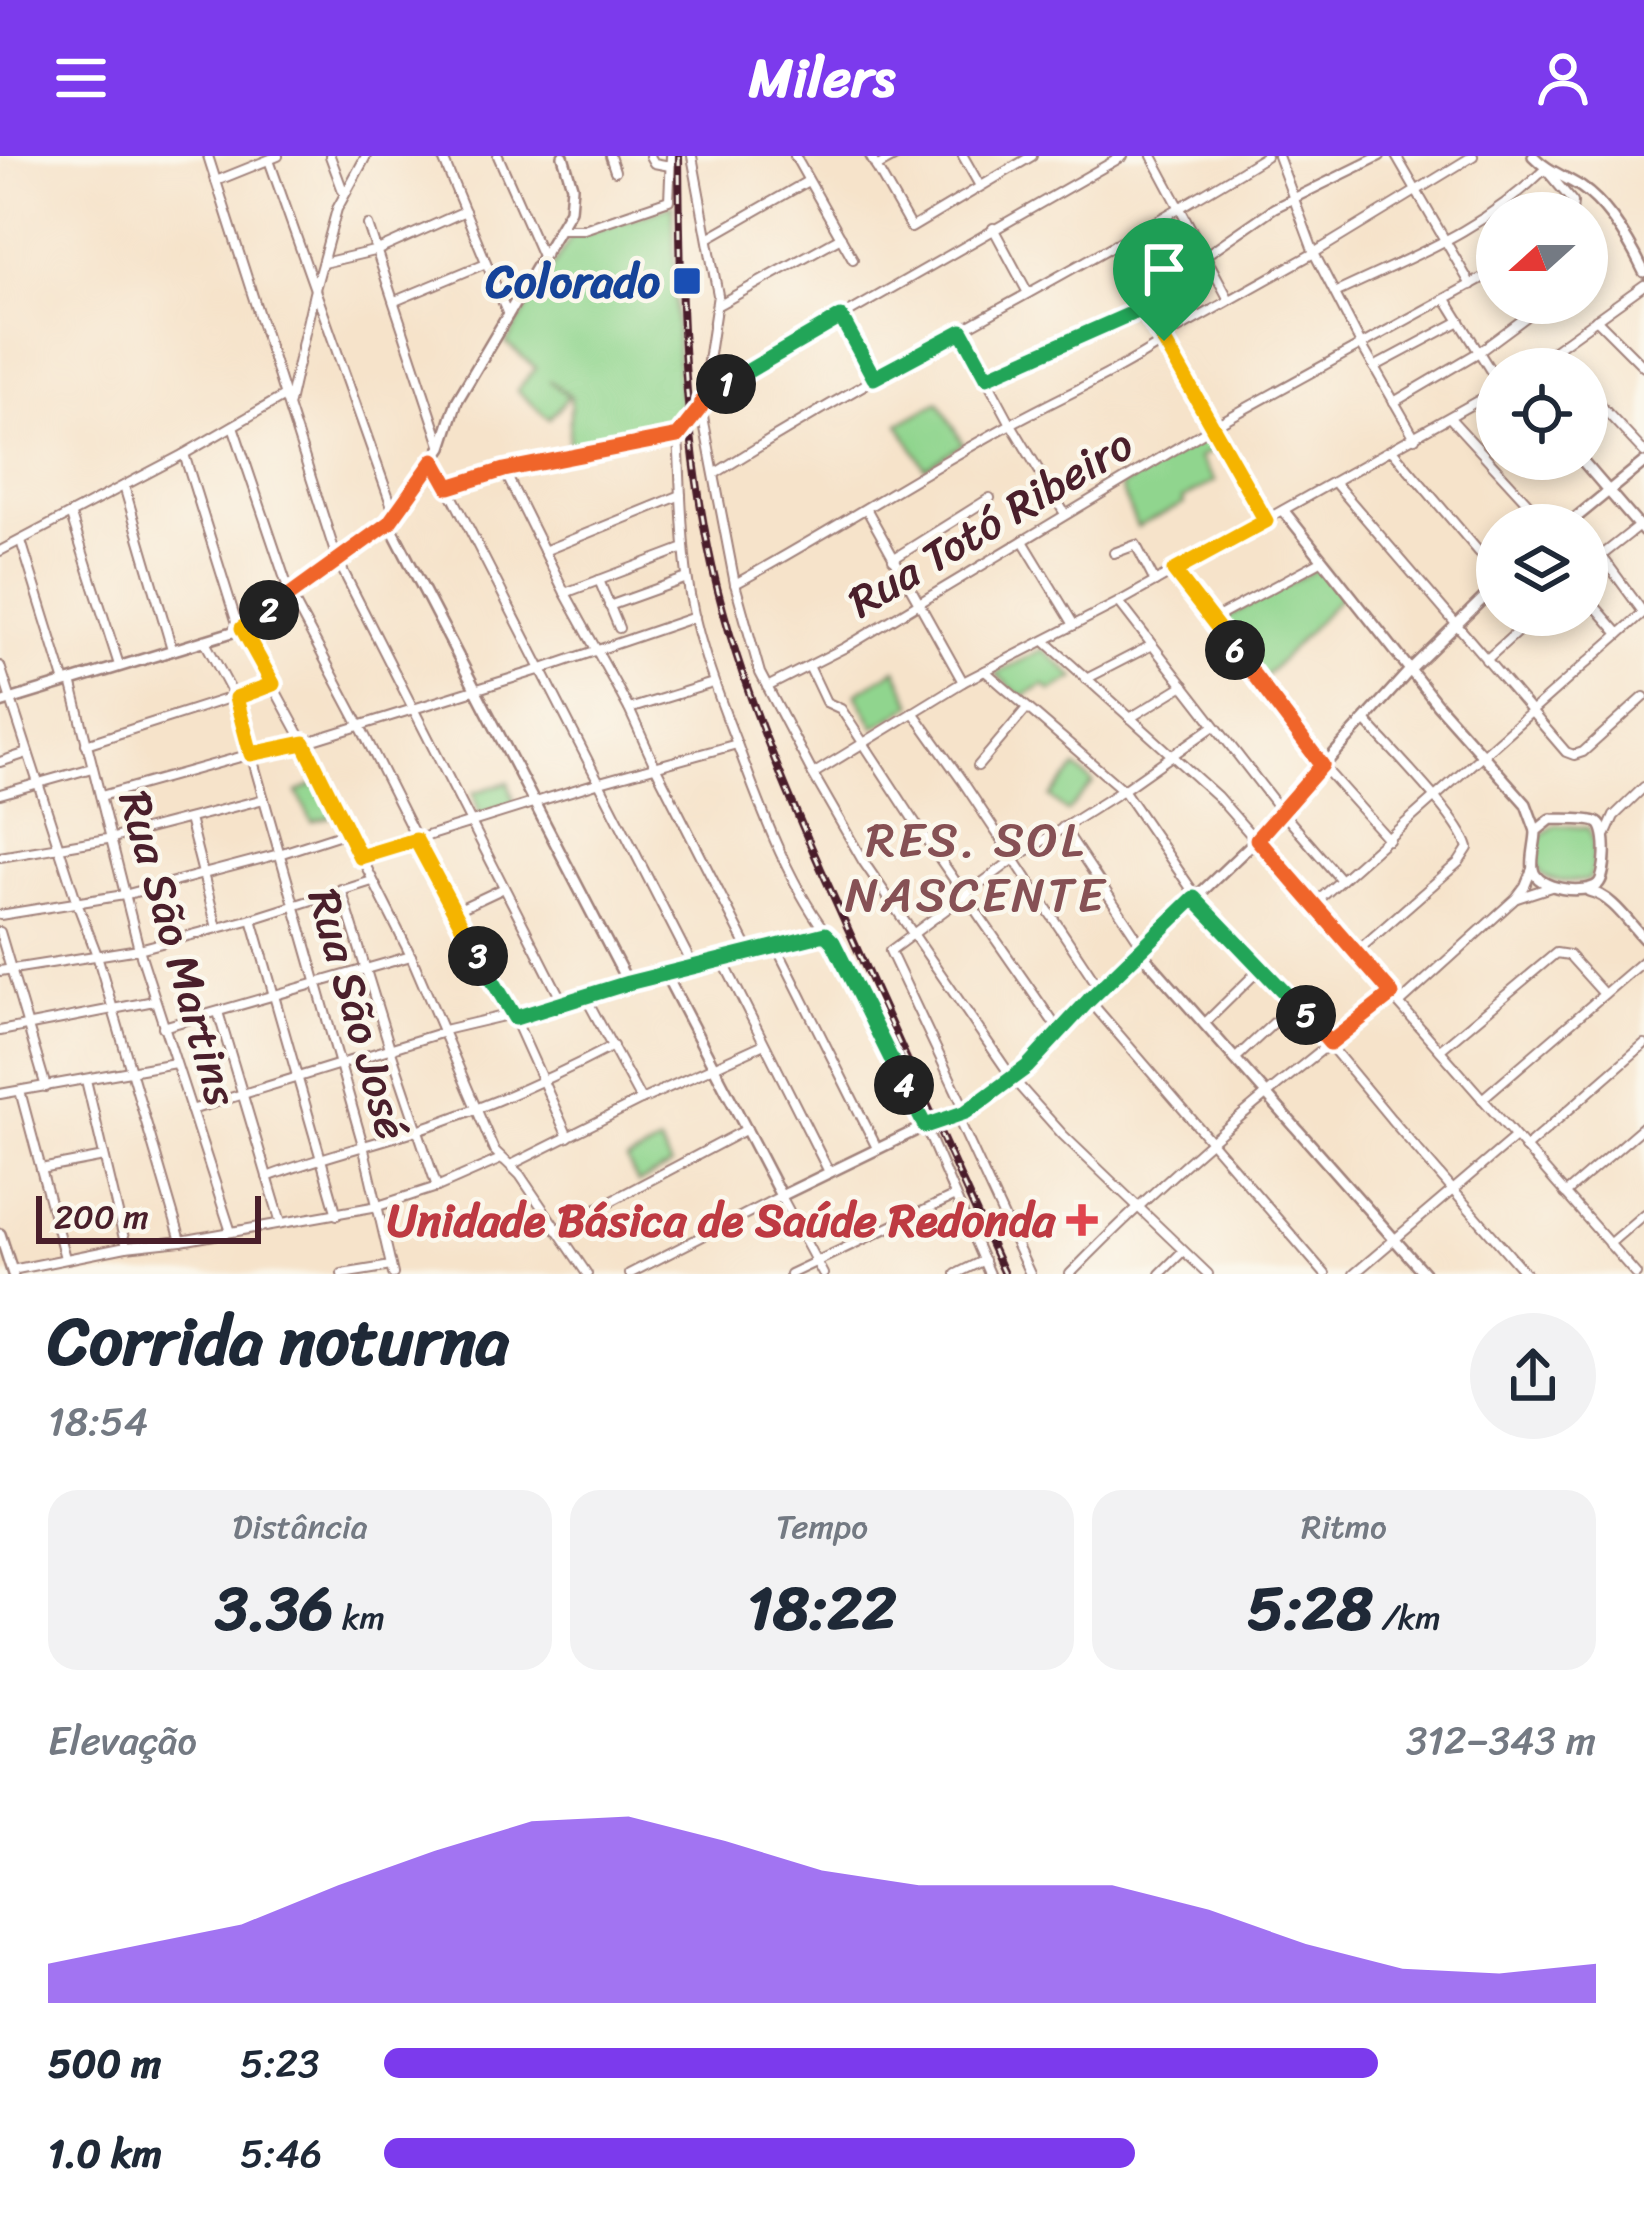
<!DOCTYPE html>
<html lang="pt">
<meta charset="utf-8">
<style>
:root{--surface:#fff;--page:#f2f2f3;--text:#1f2937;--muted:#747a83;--accent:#7c3aed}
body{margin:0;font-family:Sriracha,sans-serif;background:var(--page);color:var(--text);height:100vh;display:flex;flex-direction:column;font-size:45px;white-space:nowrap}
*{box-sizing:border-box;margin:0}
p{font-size:39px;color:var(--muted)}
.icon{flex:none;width:66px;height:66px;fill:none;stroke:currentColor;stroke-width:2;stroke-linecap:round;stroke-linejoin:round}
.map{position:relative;height:1118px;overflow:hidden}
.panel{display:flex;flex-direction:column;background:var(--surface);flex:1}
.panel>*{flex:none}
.needle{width:78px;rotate:249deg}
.buttons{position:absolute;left:1476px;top:36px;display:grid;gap:24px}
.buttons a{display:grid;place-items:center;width:132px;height:132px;border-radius:50%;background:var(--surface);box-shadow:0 6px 18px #0003;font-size:60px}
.scale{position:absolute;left:36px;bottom:30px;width:225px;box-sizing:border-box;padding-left:12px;border:6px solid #4a1f2b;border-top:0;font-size:33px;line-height:42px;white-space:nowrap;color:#4a1f2b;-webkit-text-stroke:9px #fbf7ec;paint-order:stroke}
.pin{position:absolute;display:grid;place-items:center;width:102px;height:102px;color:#fff;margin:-123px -51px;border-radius:50% 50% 50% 0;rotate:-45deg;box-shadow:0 0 12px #0007}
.pin .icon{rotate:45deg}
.km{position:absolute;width:60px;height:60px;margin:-30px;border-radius:50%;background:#222;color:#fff;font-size:33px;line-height:60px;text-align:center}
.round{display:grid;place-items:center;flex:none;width:126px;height:126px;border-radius:63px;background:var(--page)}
.head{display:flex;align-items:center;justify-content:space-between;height:204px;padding:0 48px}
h1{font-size:66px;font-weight:700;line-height:90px}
.figures{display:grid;grid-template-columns:repeat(3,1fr);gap:18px;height:204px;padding:12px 48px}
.figures div{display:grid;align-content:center;border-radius:30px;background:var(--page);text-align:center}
.figures b{font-size:60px;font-weight:700}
.figures small{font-size:33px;font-weight:400}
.figures p{font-size:33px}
.chart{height:336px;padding:24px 48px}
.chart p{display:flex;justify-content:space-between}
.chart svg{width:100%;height:216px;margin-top:12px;fill:var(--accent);opacity:.7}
ul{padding:0 48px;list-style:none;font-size:39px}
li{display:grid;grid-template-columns:192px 144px 1fr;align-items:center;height:90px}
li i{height:30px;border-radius:15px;background:var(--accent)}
header{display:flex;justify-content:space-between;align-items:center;height:156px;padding:0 48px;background:var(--accent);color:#fff;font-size:54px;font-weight:700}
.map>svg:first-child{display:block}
.green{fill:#90d58e;stroke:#6d7a5c;stroke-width:3}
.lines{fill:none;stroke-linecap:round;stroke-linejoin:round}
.street-casing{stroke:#a0817a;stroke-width:12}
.secondary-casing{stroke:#a0817a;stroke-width:14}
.street{stroke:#fff;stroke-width:8}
.secondary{stroke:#fff;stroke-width:9}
.rail-casing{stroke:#4a1f2b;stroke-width:8}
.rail{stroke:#fbf7ec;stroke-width:3;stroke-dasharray:9;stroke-linecap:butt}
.split-1-casing{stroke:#fff;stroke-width:24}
.split-2-casing{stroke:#fff;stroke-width:24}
.split-3-casing{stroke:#fff;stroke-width:24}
.split-4-casing{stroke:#fff;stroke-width:24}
.split-5-casing{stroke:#fff;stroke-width:24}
.split-6-casing{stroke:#fff;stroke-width:24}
.split-7-casing{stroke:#fff;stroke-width:24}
.split-1{stroke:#22a559;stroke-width:15}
.split-2{stroke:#f0652b;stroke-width:15}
.split-3{stroke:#f5b400;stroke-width:15}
.split-4{stroke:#22a559;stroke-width:15}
.split-5{stroke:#22a559;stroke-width:15}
.split-6{stroke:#f0652b;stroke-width:15}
.split-7{stroke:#f5b400;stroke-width:15}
.transit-dot{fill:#1a4fb4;stroke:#fbf7ec;stroke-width:4.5}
.health-dot{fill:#e0444e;stroke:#fbf7ec;stroke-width:4.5}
.labels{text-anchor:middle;stroke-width:9;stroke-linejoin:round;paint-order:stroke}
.transit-label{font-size:45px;font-weight:bold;fill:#164399;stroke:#fbf7ec;text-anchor:end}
.street-label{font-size:45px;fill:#4a1f2b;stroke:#fbf7ec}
.health-label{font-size:45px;font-weight:bold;fill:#be3a42;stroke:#fbf7ec;text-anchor:end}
.neighbourhood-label{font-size:48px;letter-spacing:3px;fill:#865155;stroke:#fbf7ec}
</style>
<header><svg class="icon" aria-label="menu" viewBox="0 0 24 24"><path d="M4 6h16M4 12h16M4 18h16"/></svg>Milers<svg class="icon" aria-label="person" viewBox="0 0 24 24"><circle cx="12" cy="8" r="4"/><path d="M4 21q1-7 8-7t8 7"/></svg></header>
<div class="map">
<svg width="1644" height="1118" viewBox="0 0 1644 1118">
<rect width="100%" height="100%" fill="#fbf7ec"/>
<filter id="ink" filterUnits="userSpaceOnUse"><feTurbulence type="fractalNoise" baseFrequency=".00833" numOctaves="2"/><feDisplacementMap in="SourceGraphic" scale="24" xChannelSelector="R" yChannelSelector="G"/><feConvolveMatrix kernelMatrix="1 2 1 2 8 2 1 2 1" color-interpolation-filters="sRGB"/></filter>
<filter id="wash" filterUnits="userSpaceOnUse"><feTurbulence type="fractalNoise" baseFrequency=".004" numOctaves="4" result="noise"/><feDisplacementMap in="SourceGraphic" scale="48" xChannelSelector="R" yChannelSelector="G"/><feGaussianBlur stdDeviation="2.7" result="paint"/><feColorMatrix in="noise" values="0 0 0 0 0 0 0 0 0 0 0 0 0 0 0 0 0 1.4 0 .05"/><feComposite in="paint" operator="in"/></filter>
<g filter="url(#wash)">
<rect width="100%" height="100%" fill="#f6e3ca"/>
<g class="green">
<polygon points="673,49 678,226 682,269 676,276 666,277 664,269 610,288 568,296 571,241 549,224 568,241 549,263 517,234 536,212 506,187 573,78 582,79"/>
<polygon points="939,246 963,288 925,312 899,268"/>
<polygon points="1211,277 1219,291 1199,302 1215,325 1183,343 1184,348 1137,371 1120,331"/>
<polygon points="1322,410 1344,437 1262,524 1218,466"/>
<polygon points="1043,493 1075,522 1051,535 1044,529 1022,541 996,518"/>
<polygon points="896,513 913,549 875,571 856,537"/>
<polygon points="1076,612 1093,627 1067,656 1050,641"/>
<polygon points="319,626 335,659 312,666 297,636"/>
<polygon points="508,626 515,648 480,659 473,637"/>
<path d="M1556 669 1588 672C1597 685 1594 706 1591 722L1586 725C1546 726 1531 727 1540 680Z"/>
<polygon points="660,988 671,1010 638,1027 627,1005"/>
</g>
</g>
<g filter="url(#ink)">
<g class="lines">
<g class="street-casing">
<g id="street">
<polyline points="208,0 337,403 563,847"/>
<polyline points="330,0 343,35"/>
<polyline points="442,0 508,159"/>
<polyline points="498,0 542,100"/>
<polyline points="610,0 615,15"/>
<polyline points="650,0 654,7 670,10"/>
<polyline points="692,0 718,139 701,251 735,428 760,517 813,618 863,705 1013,923 1063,979 1208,1118"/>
<polyline points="795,0 853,103"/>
<polyline points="870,0 911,72 1032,0"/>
<polyline points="963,0 980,30"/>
<polyline points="1152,0 1228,142"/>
<polyline points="1278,0 1314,97 1362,190 1415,282"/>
<polyline points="1396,0 1471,129"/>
<polyline points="269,4 395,359"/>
<polyline points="876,11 896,0"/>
<polyline points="216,25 278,0"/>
<polyline points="368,69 441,289"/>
<polyline points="993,72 1028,137"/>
<polyline points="560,73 584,73 669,44 671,0"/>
<polyline points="708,82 808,25"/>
<polyline points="1115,88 1144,152 1266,365"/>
<polyline points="323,107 378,94 465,55"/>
<polyline points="1135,130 1193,108 1274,52 1380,0"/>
<path d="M1335 137C1415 99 1480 76 1545 13L1573 46 1572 57"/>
<polyline points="1446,143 1497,225"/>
<polyline points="395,145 486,107"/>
<polyline points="718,149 841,81"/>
<polyline points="841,161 875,222"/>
<polyline points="1596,163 1644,211"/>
<polyline points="961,175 1011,268 1065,358"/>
<polyline points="1162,182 1314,97 1473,0"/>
<polyline points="1551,196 1567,213"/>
<polyline points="1374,211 1460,165"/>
<polyline points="1527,213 1644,129"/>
<polyline points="987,222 1144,152"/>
<polyline points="1587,235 1644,296"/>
<polyline points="703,244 738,220 1123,0"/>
<polyline points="1394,246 1479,196 1545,147"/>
<polyline points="289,247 314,137 337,53 366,0"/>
<polyline points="1450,262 1548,369"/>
<polyline points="233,270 290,438 360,570 466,781 515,863 568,981"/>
<path d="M678 280C681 326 681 373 687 419 694 477 716 533 737 588 762 655 789 731 833 786L925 970 989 1118"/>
<polyline points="678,280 700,253"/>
<polyline points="1393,295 1497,417"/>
<polyline points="184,298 239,474"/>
<polyline points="434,304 694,812"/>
<polyline points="504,314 565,437 629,553 655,610 750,797"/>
<path d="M716 317C895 205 1086 111 1266 0"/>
<polyline points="1335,327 1566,596 1574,599 1583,596 1644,541"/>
<polyline points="124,330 172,493"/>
<polyline points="449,331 504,314 678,280"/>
<polyline points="867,354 963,526"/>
<polyline points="71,360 119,509"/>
<polyline points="21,385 65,527"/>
<polyline points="1023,385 1074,469"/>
<polyline points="0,395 184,298 286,239"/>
<polyline points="544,395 681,339"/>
<polyline points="1114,397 1136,389 1155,426"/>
<polyline points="1601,399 1643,456"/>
<polyline points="893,403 990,342"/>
<polyline points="1587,411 1639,370"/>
<polyline points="1174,415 1322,609 1389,684"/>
<polyline points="599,424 619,472"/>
<path d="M735 428C828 377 916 320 1009 269 1060 241 1114 218 1164 185"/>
<polyline points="565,437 684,392"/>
<polyline points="1587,441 1619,478"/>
<polyline points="1119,446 1282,656 1341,724"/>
<polyline points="609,450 687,422"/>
<polyline points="1212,464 1321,405"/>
<polyline points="242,473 304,587 411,800 494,994 520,1019 587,1118"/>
<polyline points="204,484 235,542 363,989 393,1118"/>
<polyline points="1045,485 1217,640 1636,1118"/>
<polyline points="1486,504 1536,459"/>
<polyline points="0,510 77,747 97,799 181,1085"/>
<polyline points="809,510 826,546 841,553 926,683 1060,876"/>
<polyline points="985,515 1124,635 1196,740"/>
<polyline points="1086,523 1152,489"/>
<polyline points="71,525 139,793 231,1076"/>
<polyline points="767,531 846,491 1212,271 1497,114"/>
<polyline points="629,553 713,527"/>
<polyline points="913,556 963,626 1100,833"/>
<polyline points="1130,562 1184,529"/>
<polyline points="86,588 273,528"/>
<polyline points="0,606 27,597"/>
<polyline points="978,610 1027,552"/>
<polyline points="813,618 963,526 1119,446 1497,234"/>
<polyline points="0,638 92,612"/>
<polyline points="101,640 251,598 304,587 542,513 695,461"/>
<polyline points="189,663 217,772"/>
<polyline points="1063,671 1143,791"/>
<polyline points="1606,678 1614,660 1644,631"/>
<polyline points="0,701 113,682 264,643"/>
<polyline points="360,701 600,626 737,588"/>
<polyline points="341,733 390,892 437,1031"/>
<polyline points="1194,742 1295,847 1391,963 1526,1118"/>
<polyline points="1517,742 1551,731"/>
<polyline points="1314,748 1644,456"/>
<polyline points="453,756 504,732"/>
<polyline points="0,759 124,739 279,698 347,676"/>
<polyline points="252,763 337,1059"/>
<polyline points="0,776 46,931"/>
<polyline points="776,790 877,992"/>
<path d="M1356 796 1459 706 1468 692C1459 661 1389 592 1365 564"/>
<polyline points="723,805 829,1016"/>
<polyline points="0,815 139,793 252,763 372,725"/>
<polyline points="666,819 825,778"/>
<polyline points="585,840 641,944"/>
<polyline points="1089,844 1325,1118"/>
<polyline points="1400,847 1516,742 1525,730 1532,713"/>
<polyline points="218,856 281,1067"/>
<polyline points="515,863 628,827"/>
<polyline points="1204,868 1262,811"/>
<polyline points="163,871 411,800"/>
<polyline points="444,874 512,858"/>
<polyline points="0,875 154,845"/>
<polyline points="1440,894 1556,797 1569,799 1604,838"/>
<polyline points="1235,903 1295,847"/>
<polyline points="86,924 126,1091"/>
<polyline points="20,935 65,1102"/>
<polyline points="0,938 175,907"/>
<polyline points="1482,943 1644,804"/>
<polyline points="191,954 444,876"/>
<polyline points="966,956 890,795 1014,703 1123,634 1214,570"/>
<polyline points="957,960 1030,1118"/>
<polyline points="1525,992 1644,888"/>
<polyline points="511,1009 641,944 764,888"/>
<polyline points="41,1013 104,1001"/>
<path d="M267 1021C317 1002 367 990 417 974 485 952 550 923 613 890"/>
<polyline points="1565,1038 1644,970"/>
<polyline points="556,1074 747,973"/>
<polyline points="1609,1088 1644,1058"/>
<polyline points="12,1114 126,1091 181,1085 378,1050 437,1031 501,1003"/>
<polyline points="342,1118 391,1110"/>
<polyline points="629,1118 781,1040 823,1118"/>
<polyline points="790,1118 955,1040"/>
<polyline points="956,1118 984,1104"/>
<path d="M1070 1118C1169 1016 1280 925 1392 839"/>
<polyline points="1160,1118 1183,1095"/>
<polyline points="1354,1118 1515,981"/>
</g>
</g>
<g class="secondary-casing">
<g id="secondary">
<path d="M1533 0C1547 15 1564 20 1581 31 1609 50 1630 87 1644 116"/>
<polyline points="1581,303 1644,376"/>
<polyline points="1284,355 1437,548 1526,648 1536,675"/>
<polyline points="389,367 628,827 666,819 781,1040 925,970 966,956 1027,911 1100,833 1257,683 1410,514 1497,429"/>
<polyline points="1567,369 1644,306"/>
<polyline points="0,547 239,474 389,367 442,291 457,245 570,54 572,30 563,0"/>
<path d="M1551 663C1561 664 1591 662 1598 667 1609 674 1606 721 1598 728 1586 739 1536 734 1533 713 1531 702 1536 687 1536 675Z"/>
<path d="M1589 735C1612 740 1628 766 1644 783"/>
<polyline points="1139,794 1425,1118"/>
<polyline points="0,1078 13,1118"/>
</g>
</g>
<use href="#street" class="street"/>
<use href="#secondary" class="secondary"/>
<g class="rail-casing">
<path id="rail" d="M679 0C680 124 682 248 704 370 725 490 772 602 821 713 881 848 942 983 1004 1118"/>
</g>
<use href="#rail" class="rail"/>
</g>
</g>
<g class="lines" filter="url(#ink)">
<g class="split-1-casing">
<polyline id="split-1" points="726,228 841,161 874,222 962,175 987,221 1144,152 1164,185"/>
</g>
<g class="split-2-casing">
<polyline id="split-2" points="269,454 389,367 434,304 449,331 504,314 678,280 701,251 702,245 726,228"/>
</g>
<g class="split-3-casing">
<polyline id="split-3" points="269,454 242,472 273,528 236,542 251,598 304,587 360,701 416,684 478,800"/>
</g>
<g class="split-4-casing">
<polyline id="split-4" points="478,800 515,862 628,827 825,778 833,786 904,929"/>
</g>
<g class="split-5-casing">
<polyline id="split-5" points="904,929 925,970 966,956 1027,911 1089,844 1194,742 1306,859"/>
</g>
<g class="split-6-casing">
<polyline id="split-6" points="1235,494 1322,609 1257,683 1392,838 1330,887 1306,859"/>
</g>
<g class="split-7-casing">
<polyline id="split-7" points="1164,185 1266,365 1174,415 1235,494"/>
</g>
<use href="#split-1" class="split-1"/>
<use href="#split-2" class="split-2"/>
<use href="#split-3" class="split-3"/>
<use href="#split-4" class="split-4"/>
<use href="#split-5" class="split-5"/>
<use href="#split-6" class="split-6"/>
<use href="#split-7" class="split-7"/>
</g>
<rect class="transit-dot" x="672" y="110" width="30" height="30" rx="6"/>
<path class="health-dot" d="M1076 1046h12v12h12v12h-12v12h-12v-12h-12v-12h12z"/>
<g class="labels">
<g class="transit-label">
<text x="660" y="141">Colorado</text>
</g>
<g class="street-label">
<text transform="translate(990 366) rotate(-31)" y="16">Rua Totó Ribeiro</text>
<text transform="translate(179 792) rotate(74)" y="16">Rua São Martins</text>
<text transform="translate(359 858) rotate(74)" y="16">Rua São José</text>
</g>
<g class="health-label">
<text x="1055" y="1080">Unidade Básica de Saúde Redonda</text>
</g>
<g class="neighbourhood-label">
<text x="976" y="700">RES. SOL<tspan x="976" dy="55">NASCENTE</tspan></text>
</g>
</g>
</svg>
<div class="buttons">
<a><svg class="needle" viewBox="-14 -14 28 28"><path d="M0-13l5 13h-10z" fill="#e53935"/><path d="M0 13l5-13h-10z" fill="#747a83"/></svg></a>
<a><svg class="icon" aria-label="locate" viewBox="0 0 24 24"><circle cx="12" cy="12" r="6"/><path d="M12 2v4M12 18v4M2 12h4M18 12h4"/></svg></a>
<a><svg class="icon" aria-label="layers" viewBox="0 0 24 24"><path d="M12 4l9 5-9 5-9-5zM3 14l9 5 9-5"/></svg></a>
</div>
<div class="scale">200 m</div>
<div class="pin" style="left:1164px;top:185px;background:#1e9e55"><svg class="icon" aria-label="arrive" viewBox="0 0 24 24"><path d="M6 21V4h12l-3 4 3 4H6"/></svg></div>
<b class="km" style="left:726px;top:228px">1</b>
<b class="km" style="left:269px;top:454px">2</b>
<b class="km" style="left:478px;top:800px">3</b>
<b class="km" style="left:904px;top:929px">4</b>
<b class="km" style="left:1306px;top:859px">5</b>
<b class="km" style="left:1235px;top:494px">6</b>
</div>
<section class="panel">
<div class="head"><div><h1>Corrida noturna</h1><p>18:54</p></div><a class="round"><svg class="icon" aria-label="share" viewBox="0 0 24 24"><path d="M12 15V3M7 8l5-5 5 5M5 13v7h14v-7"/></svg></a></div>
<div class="figures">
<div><p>Distância</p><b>3.36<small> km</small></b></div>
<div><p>Tempo</p><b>18:22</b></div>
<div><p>Ritmo</p><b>5:28<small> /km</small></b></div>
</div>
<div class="chart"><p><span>Elevação</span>312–343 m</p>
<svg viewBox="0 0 160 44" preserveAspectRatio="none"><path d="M0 44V36L10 32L20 28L30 20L40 13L50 7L60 6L70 11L80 17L90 20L100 20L110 20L120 25L130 32L140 37L150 38L160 36V44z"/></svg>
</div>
<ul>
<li><b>500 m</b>5:23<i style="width:82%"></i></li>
<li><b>1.0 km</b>5:46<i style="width:62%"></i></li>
</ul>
</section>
